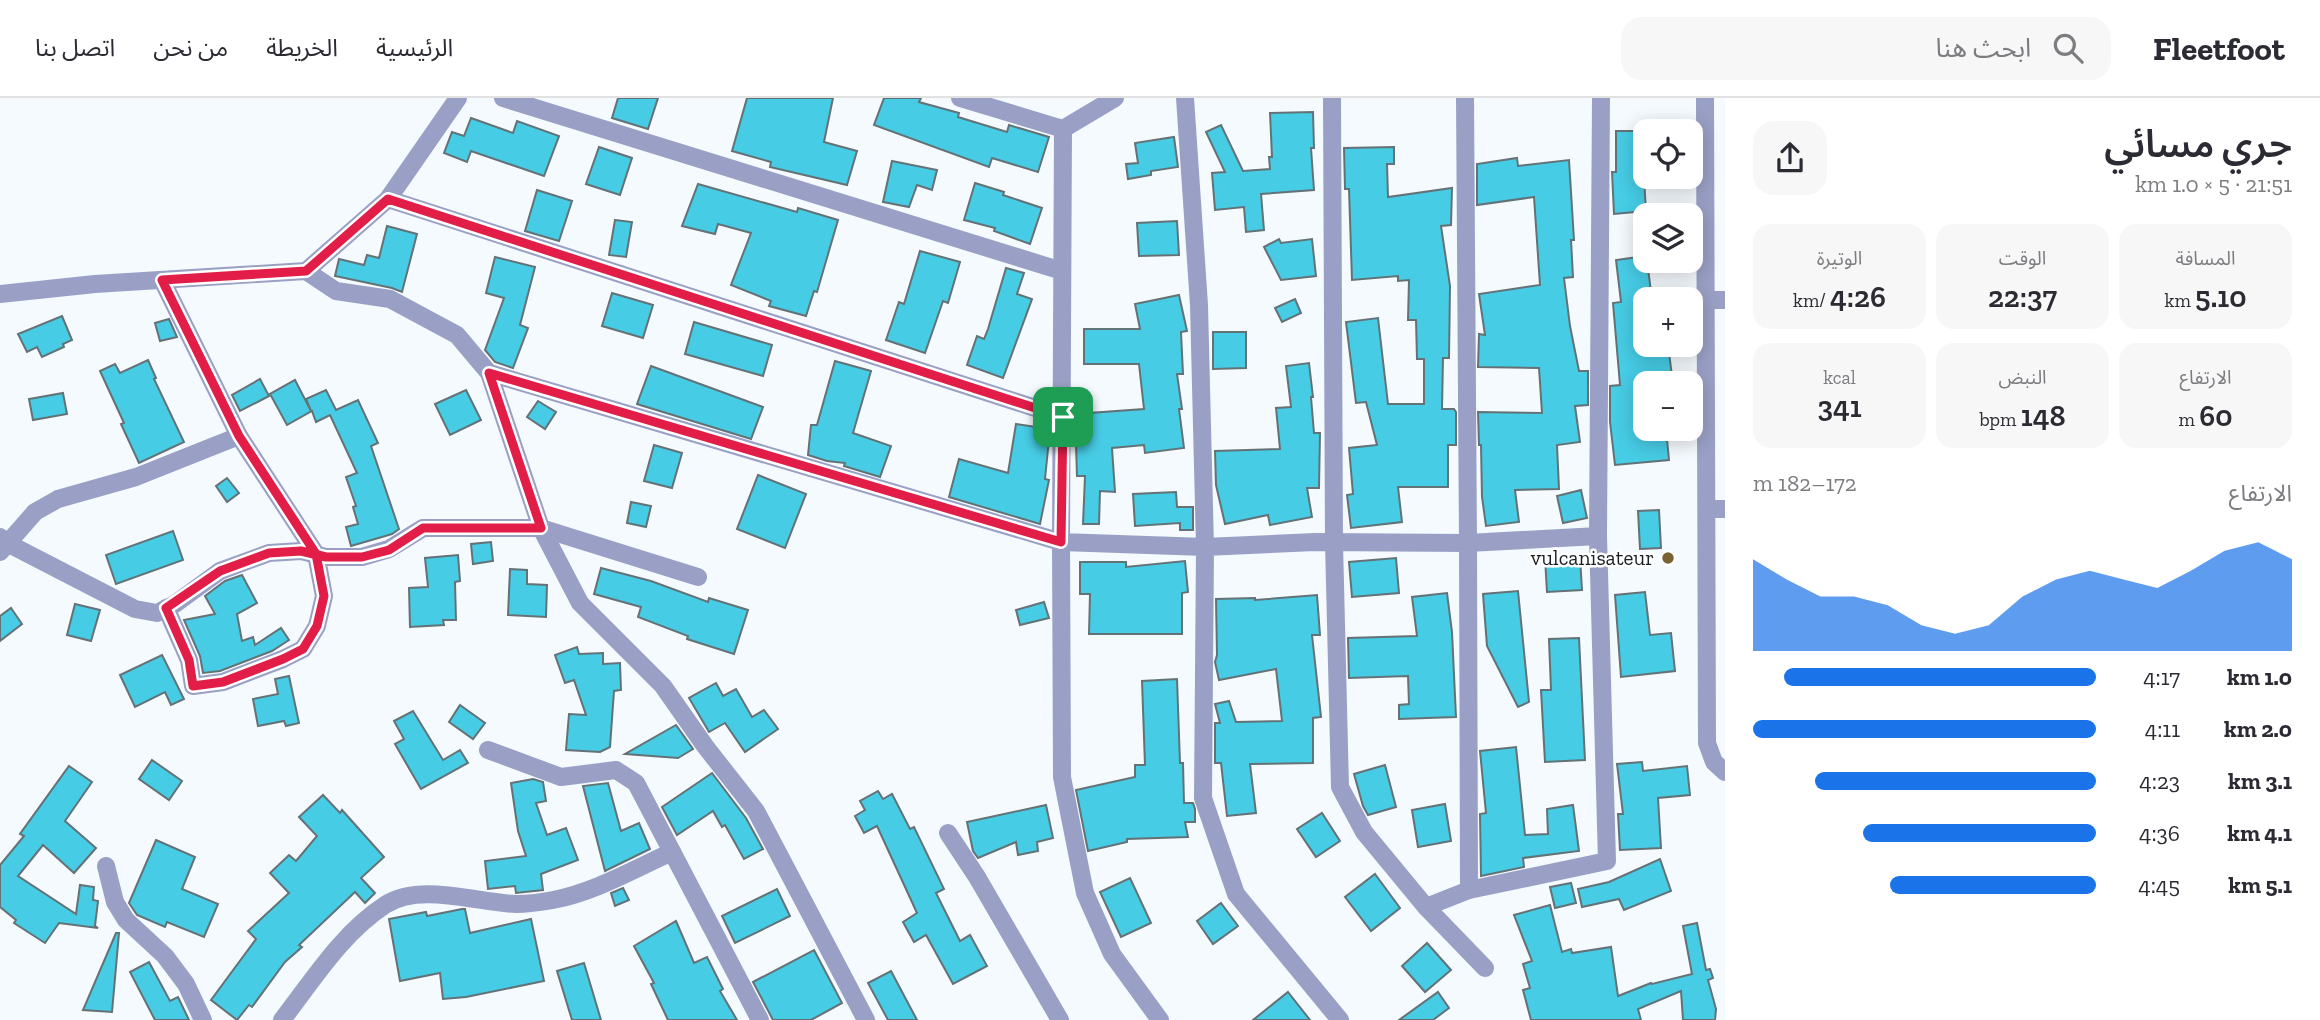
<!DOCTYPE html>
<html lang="ar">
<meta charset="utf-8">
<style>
:root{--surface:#fff;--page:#f7f7f7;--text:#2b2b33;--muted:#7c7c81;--line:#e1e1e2;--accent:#1a73e8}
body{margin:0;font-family:"Zilla Slab","Noto Sans Arabic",serif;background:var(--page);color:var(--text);direction:rtl;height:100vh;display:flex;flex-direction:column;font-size:26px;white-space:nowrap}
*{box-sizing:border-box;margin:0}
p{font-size:23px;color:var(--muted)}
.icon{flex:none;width:38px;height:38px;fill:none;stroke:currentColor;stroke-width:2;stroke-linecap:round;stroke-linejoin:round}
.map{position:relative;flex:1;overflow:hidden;direction:ltr}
.side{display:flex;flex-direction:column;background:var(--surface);width:595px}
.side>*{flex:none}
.controls{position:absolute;left:1633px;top:21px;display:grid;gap:14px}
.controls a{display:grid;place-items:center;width:70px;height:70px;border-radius:14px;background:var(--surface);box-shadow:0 4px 18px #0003;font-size:35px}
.pin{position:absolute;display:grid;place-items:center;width:60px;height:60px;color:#fff;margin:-30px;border-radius:14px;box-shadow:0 4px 10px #0006}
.round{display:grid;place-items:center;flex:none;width:74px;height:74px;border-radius:21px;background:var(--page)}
.overview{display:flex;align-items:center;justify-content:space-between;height:119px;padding:0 28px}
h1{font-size:38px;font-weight:600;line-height:52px}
.metrics{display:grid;grid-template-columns:repeat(3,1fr);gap:10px;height:119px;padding:7px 28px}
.metrics div{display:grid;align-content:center;border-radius:18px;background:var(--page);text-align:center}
.metrics b{font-size:30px;font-weight:600}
.metrics small{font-size:19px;font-weight:400}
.metrics p{font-size:19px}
.chart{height:196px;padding:14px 28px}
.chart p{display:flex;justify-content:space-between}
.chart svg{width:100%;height:126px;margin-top:7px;fill:var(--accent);opacity:.7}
ul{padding:0 28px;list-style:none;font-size:23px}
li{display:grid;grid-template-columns:112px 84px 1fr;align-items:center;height:52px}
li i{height:18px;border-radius:9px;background:var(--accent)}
header{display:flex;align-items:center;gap:42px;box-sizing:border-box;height:98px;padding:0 35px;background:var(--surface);border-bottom:2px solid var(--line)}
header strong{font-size:33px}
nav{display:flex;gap:38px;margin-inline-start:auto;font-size:24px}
.search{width:490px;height:63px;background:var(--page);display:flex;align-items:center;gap:18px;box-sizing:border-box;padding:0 24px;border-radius:21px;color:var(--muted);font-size:26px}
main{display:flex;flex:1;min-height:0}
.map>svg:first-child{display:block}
.building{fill:#46cce5;stroke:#637276;stroke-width:2}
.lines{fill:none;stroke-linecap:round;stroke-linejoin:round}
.minor{stroke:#9aa0c5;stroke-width:18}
.route-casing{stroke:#fff;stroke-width:14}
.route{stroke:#e11d48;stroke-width:9}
.poi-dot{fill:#7b6233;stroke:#fff;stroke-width:2.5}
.labels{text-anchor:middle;stroke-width:5;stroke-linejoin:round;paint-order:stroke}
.poi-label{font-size:21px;fill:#1b1f23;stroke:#fff;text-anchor:end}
</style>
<header>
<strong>Fleetfoot</strong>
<div class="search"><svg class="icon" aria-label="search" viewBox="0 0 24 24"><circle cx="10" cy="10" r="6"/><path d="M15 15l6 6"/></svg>ابحث هنا</div>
<nav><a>الرئيسية</a><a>الخريطة</a><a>من نحن</a><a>اتصل بنا</a></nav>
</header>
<main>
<section class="side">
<div class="overview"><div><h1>جري مسائي</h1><p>21:51 · 5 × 1.0 km</p></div><a class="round"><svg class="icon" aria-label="share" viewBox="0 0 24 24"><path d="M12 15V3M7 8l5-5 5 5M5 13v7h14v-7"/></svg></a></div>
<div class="metrics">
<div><p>المسافة</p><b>5.10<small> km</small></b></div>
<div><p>الوقت</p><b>22:37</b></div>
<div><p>الوتيرة</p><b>4:26<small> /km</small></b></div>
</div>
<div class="metrics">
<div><p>الارتفاع</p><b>60<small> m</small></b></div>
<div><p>النبض</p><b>148<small> bpm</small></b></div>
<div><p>kcal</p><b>341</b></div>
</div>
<div class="chart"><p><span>الارتفاع</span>172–182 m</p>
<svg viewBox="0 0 160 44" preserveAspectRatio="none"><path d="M0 44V12L10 19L20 25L30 25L40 28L50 35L60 38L70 35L80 25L90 19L100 16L110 19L120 22L130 16L140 9L150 6L160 12V44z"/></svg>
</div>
<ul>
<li><b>1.0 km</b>4:17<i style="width:91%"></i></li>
<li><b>2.0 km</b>4:11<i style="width:100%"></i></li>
<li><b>3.1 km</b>4:23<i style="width:82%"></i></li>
<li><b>4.1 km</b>4:36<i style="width:68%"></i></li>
<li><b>5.1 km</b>4:45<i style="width:60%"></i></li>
</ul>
</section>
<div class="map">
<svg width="1725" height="922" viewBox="0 0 1725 922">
<rect width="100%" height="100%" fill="#f5fafe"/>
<g class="building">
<polygon points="618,0 658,0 648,31 612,20"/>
<polygon points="747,0 833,0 824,44 857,53 847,87 770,69 771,64 732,53"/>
<polygon points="884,0 921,0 919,4 959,15 958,19 1007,34 1009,27 1049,39 1038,74 992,60 989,69 874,27"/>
<polygon points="1313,14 1314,50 1311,50 1314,92 1261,96 1264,132 1246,134 1244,109 1215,112 1212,75 1225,74 1206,34 1221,27 1243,73 1270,71 1269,59 1272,59 1270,15"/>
<polygon points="471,20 513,35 517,23 559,38 544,78 471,53 467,64 444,55 452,34 464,38"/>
<polygon points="1616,33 1645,33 1645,63 1643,63 1646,113 1614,116 1612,74 1616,74"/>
<polygon points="1174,39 1178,69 1151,73 1151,77 1128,81 1126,66 1138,65 1135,45"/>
<polygon points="599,49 632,60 620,97 586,86"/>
<polygon points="1394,49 1394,66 1387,66 1388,99 1452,90 1451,127 1441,128 1450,188 1449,260 1443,260 1442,311 1454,311 1456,314 1456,347 1448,347 1448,389 1398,389 1402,424 1351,430 1347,397 1353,396 1349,350 1377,347 1366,304 1356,305 1346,224 1378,220 1388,306 1424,306 1424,261 1417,261 1416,222 1408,222 1409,182 1398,183 1398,178 1352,182 1349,91 1345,91 1344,50"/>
<polygon points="1517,60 1518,68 1569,62 1574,142 1571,142 1573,179 1564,180 1570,228 1579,273 1588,273 1588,307 1575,308 1580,344 1557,347 1559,391 1515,392 1519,424 1486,428 1482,399 1481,347 1479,347 1478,314 1542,315 1539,270 1478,269 1479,236 1485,237 1479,196 1540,187 1534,99 1477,107 1477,66"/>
<polygon points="892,63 937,72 932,92 917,87 909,109 883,104"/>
<polygon points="975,85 1004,94 1003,97 1042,110 1030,146 994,133 995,130 964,122"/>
<polygon points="698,86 797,114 798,110 838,122 817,194 814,193 806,218 769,208 771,203 731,187 751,135 718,126 715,136 682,128"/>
<polygon points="537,92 572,103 559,143 525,133"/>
<polygon points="615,122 632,124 626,159 609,157"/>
<polygon points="1177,123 1179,157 1139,158 1137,125"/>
<polygon points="387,128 417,136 402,194 392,190 335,178 339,161 364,167 367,157 379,160"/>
<polygon points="1279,141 1281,145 1312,141 1316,178 1281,182 1264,149"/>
<polygon points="920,153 960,164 948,205 943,203 925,255 886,242 899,204 904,206"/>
<polygon points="1645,158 1645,163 1647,163 1652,201 1645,201 1645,247 1668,247 1672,278 1666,279 1666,285 1645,285 1645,331 1666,331 1669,362 1615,367 1610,324 1610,288 1620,287 1613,205 1621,204 1616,162"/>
<polygon points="495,159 535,169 520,227 528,230 513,270 495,264 485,252 504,200 486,195"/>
<polygon points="1006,170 1024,175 1017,196 1032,201 1003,280 967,267 977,238 984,241 988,231"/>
<polygon points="612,195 653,207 643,240 602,228"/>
<polygon points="1179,197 1187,233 1181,234 1183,276 1177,276 1182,311 1179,311 1184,350 1145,355 1144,347 1112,350 1115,394 1100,393 1099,426 1083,426 1085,378 1077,378 1075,316 1144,311 1139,266 1084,266 1084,231 1140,231 1135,206"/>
<polygon points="1295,201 1301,215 1282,224 1275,210"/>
<polygon points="62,218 72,242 63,246 64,249 42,259 37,249 27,254 18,236"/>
<polygon points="169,221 177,239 160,243 155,225"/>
<polygon points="694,224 772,247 763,278 685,256"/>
<polygon points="1213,234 1246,234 1246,270 1213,271"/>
<polygon points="148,262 156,280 154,281 184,344 139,365 121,326 124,325 100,273 115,266 120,275"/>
<polygon points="835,263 871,273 853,335 891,348 880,379 844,368 845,365 827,363 808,357 811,327 817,327"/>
<polygon points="1309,265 1313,299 1311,299 1314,335 1320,335 1319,390 1307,390 1312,419 1270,427 1268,417 1225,426 1216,387 1215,353 1280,351 1276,310 1291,309 1286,268"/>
<polygon points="651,268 763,309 751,341 637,306"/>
<polygon points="260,281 269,298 240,313 232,297"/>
<polygon points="295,282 311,313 306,301 326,292 336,312 358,302 378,345 371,348 399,431 392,436 351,448 346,429 358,426 353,409 356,408 346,379 357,375 330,317 316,324 312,313 287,327 270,296"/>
<polygon points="466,292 481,322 450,337 435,306"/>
<polygon points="63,295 67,316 33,322 29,301"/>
<polygon points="538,303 556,314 545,331 527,319"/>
<polygon points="1016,326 1050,331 1045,381 1049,382 1040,426 949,399 959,361 1008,375"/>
<polygon points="654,347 682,355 672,390 644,383"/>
<polygon points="758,377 806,396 785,450 737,431"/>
<polygon points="227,380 239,395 227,404 216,388"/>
<polygon points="1581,392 1587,420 1563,425 1557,398"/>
<polygon points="1176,394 1177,409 1193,409 1193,432 1180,432 1180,425 1135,428 1133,396"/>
<polygon points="631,404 651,408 646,429 627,425"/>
<polygon points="1659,412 1661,450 1640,451 1638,413"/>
<polygon points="173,433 183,462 116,486 106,457"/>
<polygon points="491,444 493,463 473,466 471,446"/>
<polygon points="458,457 460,483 455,484 456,522 443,522 444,527 410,529 409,490 428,489 425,460"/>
<polygon points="1580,459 1582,492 1547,494 1545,460"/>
<polygon points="1396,460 1399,495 1352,499 1349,464"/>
<polygon points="1185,463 1188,494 1182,495 1182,536 1089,536 1090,496 1080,496 1080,464 1126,464 1126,469"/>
<polygon points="601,470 651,483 708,504 709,500 748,512 734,556 687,541 688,538 638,519 641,509 594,496"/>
<polygon points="510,471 527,472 527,486 547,487 546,519 508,517"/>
<polygon points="242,477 257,505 237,516 242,543 253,539 255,547 281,530 289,542 272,553 220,573 203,575 200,558 184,522 215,516 205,498 225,483"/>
<polygon points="1518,493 1529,604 1518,609 1487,548 1483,496"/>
<polygon points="1645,494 1650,537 1671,535 1675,573 1621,579 1615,497"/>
<polygon points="1447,495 1452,534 1456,619 1399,621 1399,607 1409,606 1408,578 1349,580 1348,540 1417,538 1412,499"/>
<polygon points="1317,497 1320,537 1312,537 1321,619 1313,620 1313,665 1250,666 1256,715 1227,718 1221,665 1215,665 1215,625 1220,625 1215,606 1229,603 1236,624 1282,623 1276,571 1219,582 1215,564 1217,557 1216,501 1255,500 1255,502"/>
<polygon points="1044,504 1049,520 1020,527 1016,512"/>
<polygon points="75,506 100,512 91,543 67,537"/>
<polygon points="11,510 22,526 0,543 0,518"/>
<polygon points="1579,540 1585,662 1545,664 1541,592 1551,592 1549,541"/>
<polygon points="577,549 579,556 603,555 603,566 620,565 621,592 614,593 610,649 600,654 566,652 569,616 586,617 574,582 565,585 555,557"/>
<polygon points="162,557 184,601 171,607 165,594 135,609 120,577"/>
<polygon points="289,578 299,625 286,628 284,623 258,628 253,601 278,596 275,581"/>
<polygon points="1177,581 1180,665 1183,665 1184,705 1193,705 1195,711 1195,724 1185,724 1188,739 1127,741 1127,744 1088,753 1076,692 1135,679 1135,667 1145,667 1142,583"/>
<polygon points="716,585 723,598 736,591 752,619 764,612 778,631 745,654 725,625 709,634 689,600"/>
<polygon points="460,607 485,625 473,641 449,624"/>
<polygon points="413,613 443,662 460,652 468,665 421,691 395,646 404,641 394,623"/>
<polygon points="676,627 693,651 678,660 625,656"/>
<polygon points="1516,649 1525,737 1548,736 1547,711 1573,707 1579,753 1523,760 1524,769 1481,778 1480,716 1486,715 1480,653"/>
<polygon points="152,662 182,683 169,702 139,681"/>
<polygon points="1642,664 1643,673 1687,668 1690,697 1658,700 1661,750 1620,752 1618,716 1623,716 1617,666"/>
<polygon points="1385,667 1396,709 1368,717 1363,708 1354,676"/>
<polygon points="69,668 92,684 65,723 96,750 74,775 43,747 18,778 76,816 80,787 94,789 93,802 98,803 95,828 98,830 59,825 45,845 14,825 16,822 0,809 0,767 24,738 20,736"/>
<polygon points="712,675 746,720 763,751 744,761 725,727 722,729 713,713 677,737 662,709"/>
<polygon points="533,681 543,684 546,703 536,705 547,737 566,730 578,762 541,776 543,792 516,795 515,788 488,791 485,763 526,758 518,733 511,685"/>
<polygon points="608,685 621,733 639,725 650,751 605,773 583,688"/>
<polygon points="878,693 883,701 892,696 910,731 914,729 944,791 936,795 960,843 970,837 987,868 953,886 926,837 914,844 903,824 917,815 877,728 864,735 855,718 865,712 860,703"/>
<polygon points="323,697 340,715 342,712 384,759 361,780 375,795 365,805 355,794 299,847 302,849 285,864 252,909 249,907 237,922 211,902 256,841 248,833 289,795 270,775 289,757 296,763 317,738 299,719"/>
<polygon points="1445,706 1451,743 1418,749 1412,712"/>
<polygon points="1046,707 1053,740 1037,744 1038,753 1018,757 1016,744 978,760 973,753 967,724"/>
<polygon points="1322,715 1340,743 1316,759 1297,731"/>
<polygon points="156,742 195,759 182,791 218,806 204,839 167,824 165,829 137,817 129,805"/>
<polygon points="1660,761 1671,793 1624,812 1619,801 1582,809 1578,791 1609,784"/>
<polygon points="1375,776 1400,810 1371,833 1345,799"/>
<polygon points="1130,780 1151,825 1121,839 1100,794"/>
<polygon points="1571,785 1576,805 1555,810 1550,789"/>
<polygon points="623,790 629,802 615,808 611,795"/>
<polygon points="777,791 790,818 735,845 722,818"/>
<polygon points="1221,805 1238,828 1213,846 1197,823"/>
<polygon points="1550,807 1562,854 1571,851 1572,855 1611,849 1618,898 1651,885 1652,886 1692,876 1683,828 1697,825 1706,872 1710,871 1713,880 1708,882 1716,911 1715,922 1683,922 1681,893 1638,911 1641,922 1531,922 1523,892 1530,890 1523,866 1532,863 1514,817"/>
<polygon points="462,811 465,811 470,835 531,821 544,883 466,899 443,901 440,875 400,883 389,821 426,814 427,818"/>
<polygon points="676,823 694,865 707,859 723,891 720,893 737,922 668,922 651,886 654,885 634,848"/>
<polygon points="116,835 119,835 112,914 83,912"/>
<polygon points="1427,845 1451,872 1425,894 1402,868"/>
<polygon points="814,852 842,905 811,922 773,922 753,884"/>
<polygon points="149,864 170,903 178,899 189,922 155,922 130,874"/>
<polygon points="584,865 601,922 572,922 557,873"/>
<polygon points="891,873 917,922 888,922 868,885"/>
<polygon points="1288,894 1310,922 1253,922"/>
<polygon points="1438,894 1449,910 1433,922 1399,922"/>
</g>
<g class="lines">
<g class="minor">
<polyline points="458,0 388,101 306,173 336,193 390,201 457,237 489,275 1061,444 1062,679 1085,795 1112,856 1160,922"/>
<polyline points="503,0 1062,173"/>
<polyline points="960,0 1063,31 1115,0"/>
<polyline points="1332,0 1334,445 1340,689 1364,734 1426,809 1485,870"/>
<polyline points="1465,0 1468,445 1598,438"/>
<polyline points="1705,0 1707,645 1714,664 1725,674"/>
<polyline points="1063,31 1061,444 1205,449 1199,207 1185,0"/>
<polyline points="388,101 1063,319"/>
<polyline points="162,182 239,338 316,456 324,498 317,528 303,551 283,561 223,584 193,588 189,562 166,510"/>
<polyline points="0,196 95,186 306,173"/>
<polyline points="1706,202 1725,202"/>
<polyline points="489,275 541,430 580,505 663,588 705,648 756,713 866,922"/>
<polyline points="1707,411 1725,411"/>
<polyline points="0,439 7,445 135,511 157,515 175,506 220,473 269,455 301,453 326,459 362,459 389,451 423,430 541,430 698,479"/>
<polyline points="0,454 35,414 58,401 136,379 239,338"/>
<polyline points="488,652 561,679 616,672 636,685 760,922"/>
<polyline points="948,735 977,779 1060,922"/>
<polyline points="106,768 115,804 126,822 165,858 186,886 203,922"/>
<polyline points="1426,809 1469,792"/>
<path d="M282 922C313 882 342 835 385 807 420 784 477 805 516 806 528 806 542 804 553 802 595 794 634 771 672 754"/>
<polyline points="1340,922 1236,796 1203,700 1205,449 1315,444 1468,445 1469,792 1607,763 1598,438 1601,0"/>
</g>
</g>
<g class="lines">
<g class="route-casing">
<polyline id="route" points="1063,319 1061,444 489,275 541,430 423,430 389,452 362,459 326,459 301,453 269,455 220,473 166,510 189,562 193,588 223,584 283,561 303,551 317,528 324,498 316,456 239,338 162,182 306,173 388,101 1063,319"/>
</g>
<use href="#route" class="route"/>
</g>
<circle class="poi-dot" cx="1668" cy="460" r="7"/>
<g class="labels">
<g class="poi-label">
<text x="1654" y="467">vulcanisateur</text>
</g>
</g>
</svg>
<div class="controls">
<a><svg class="icon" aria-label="locate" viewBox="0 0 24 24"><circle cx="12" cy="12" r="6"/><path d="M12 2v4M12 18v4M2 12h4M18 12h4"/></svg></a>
<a><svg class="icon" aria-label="layers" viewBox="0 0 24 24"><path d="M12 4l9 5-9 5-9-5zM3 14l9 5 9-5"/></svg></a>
<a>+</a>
<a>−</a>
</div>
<div class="pin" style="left:1063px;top:319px;background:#1e9e55"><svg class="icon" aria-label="arrive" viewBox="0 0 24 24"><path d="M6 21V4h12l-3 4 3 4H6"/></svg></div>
</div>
</main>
